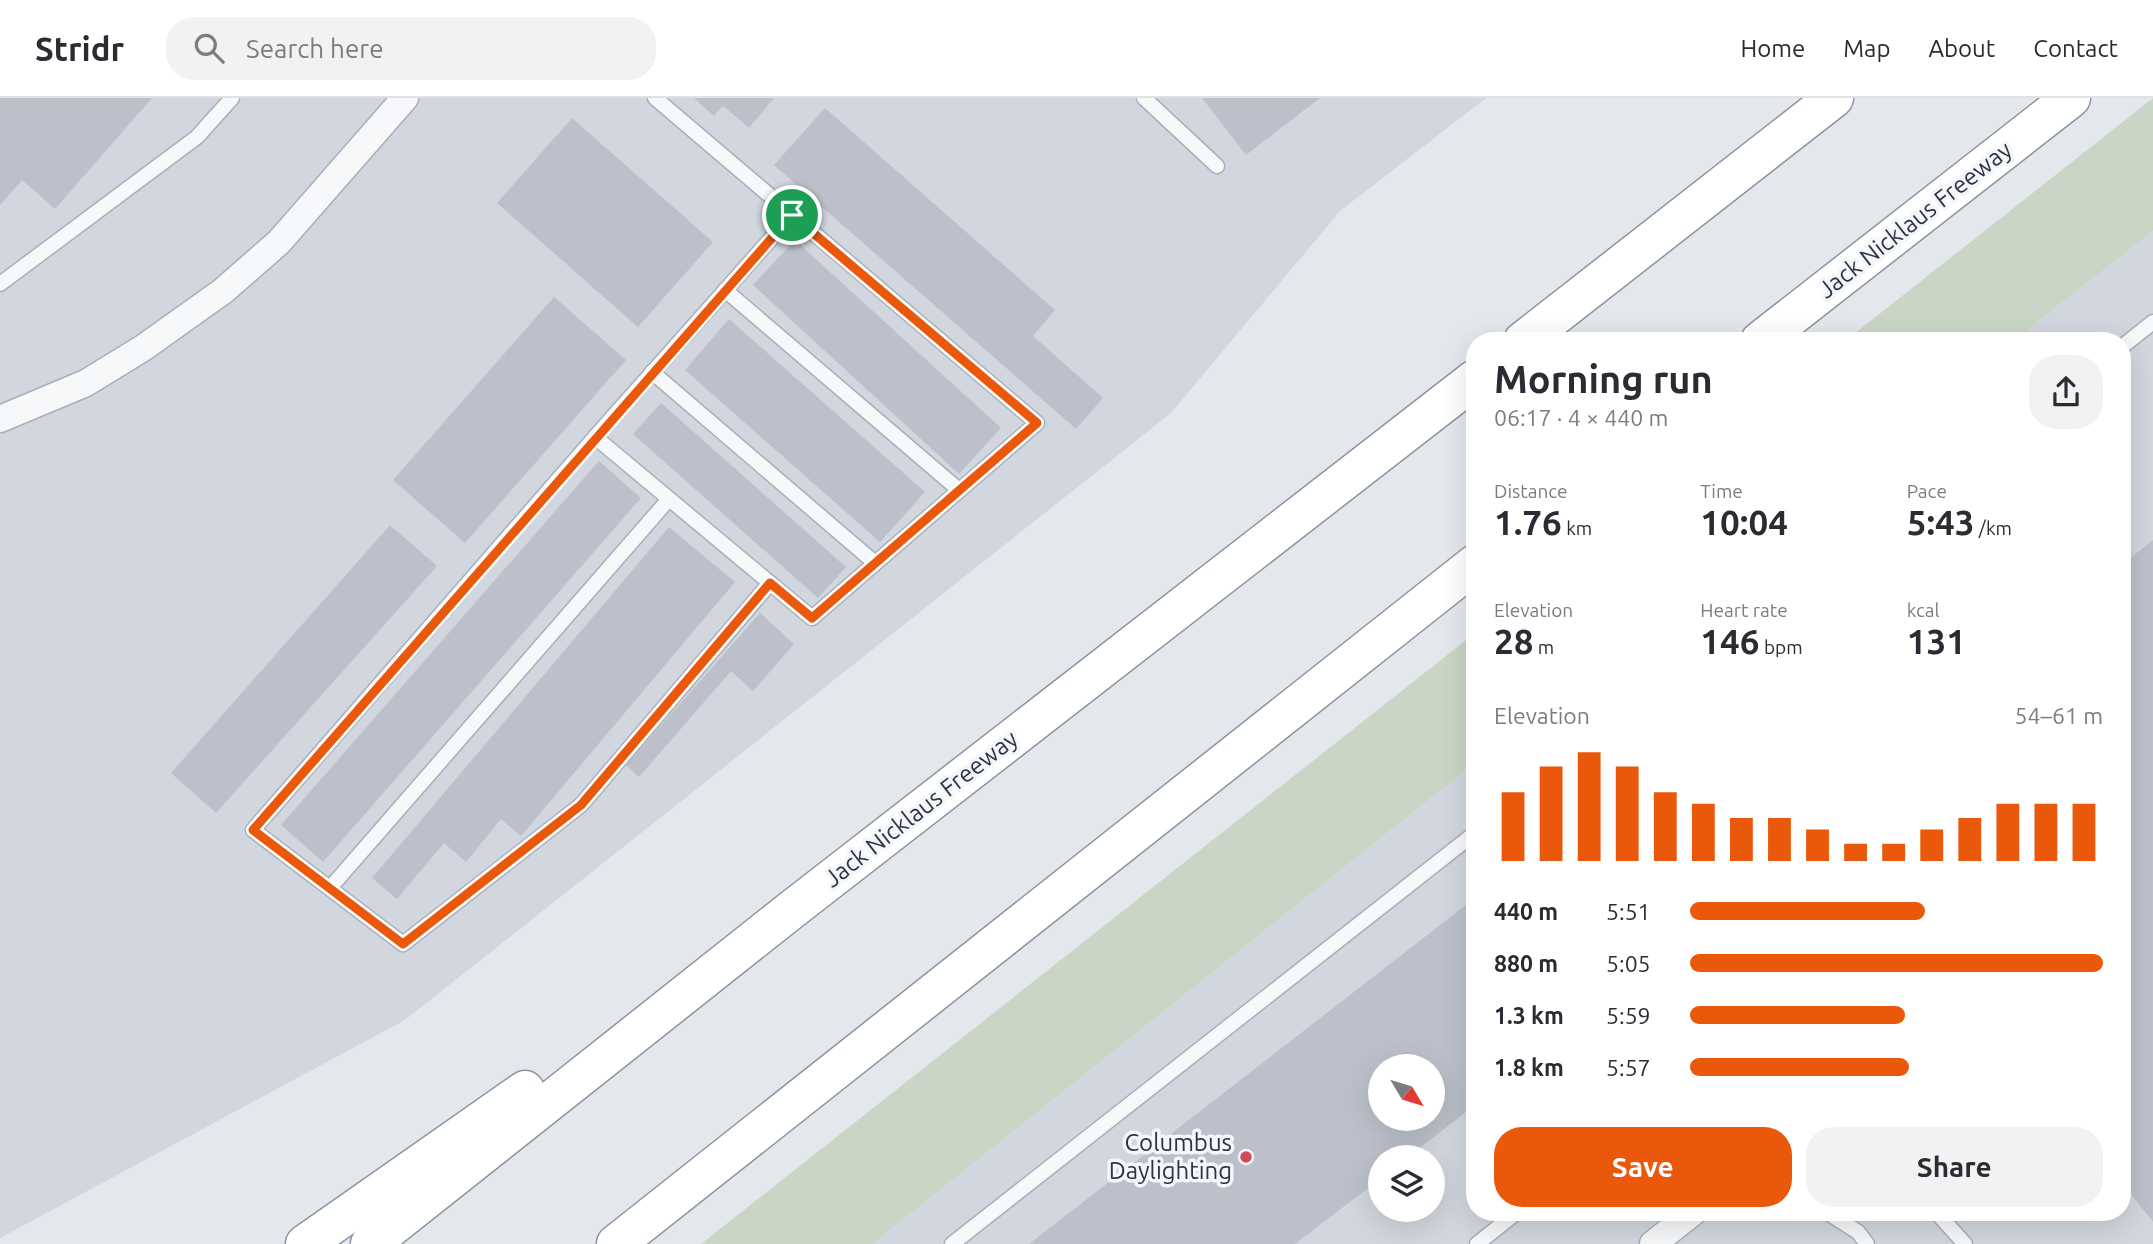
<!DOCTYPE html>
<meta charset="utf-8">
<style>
:root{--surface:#fff;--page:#f2f2f3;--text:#2b2b33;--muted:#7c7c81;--line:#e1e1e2;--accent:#ea580c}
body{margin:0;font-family:Ubuntu,sans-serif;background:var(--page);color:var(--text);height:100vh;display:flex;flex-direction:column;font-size:26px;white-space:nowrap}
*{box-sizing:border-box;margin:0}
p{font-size:23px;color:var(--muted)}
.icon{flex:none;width:38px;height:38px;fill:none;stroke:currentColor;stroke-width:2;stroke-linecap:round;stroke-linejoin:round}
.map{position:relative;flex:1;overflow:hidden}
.panel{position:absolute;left:1466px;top:234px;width:665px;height:889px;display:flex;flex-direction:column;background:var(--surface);border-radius:28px;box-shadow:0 7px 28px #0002}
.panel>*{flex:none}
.needle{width:46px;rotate:128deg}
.buttons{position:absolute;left:1368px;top:956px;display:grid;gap:14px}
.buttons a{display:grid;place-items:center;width:77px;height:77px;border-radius:50%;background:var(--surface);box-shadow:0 7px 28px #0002;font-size:35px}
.pin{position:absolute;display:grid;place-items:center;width:60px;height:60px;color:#fff;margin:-30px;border:4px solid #fff;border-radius:50%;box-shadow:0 2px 7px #0007}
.round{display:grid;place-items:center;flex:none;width:74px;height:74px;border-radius:28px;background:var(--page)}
.headline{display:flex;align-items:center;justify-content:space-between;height:119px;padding:0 28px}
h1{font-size:38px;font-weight:700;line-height:52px}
.stats{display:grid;grid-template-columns:repeat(3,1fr);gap:10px;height:119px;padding:7px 28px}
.stats div{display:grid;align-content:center}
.stats b{font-size:35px;font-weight:700}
.stats small{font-size:19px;font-weight:400}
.stats p{font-size:19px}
.chart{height:196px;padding:14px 28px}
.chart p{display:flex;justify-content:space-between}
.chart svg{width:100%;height:126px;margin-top:7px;stroke:var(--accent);stroke-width:6}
.cta{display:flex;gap:14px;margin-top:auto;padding:14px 28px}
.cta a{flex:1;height:80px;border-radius:28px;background:var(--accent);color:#fff;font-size:28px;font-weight:700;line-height:80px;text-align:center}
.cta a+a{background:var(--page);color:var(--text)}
ul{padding:0 28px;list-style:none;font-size:23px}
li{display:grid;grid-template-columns:112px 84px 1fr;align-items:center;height:52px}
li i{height:18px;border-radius:9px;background:var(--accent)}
header{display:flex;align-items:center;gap:42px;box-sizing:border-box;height:98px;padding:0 35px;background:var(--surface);border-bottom:2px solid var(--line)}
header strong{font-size:33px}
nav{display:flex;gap:38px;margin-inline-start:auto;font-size:24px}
.search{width:490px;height:63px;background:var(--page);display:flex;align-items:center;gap:18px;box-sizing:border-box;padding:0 24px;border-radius:28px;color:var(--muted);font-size:26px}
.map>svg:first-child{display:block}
.built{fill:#d2d6de;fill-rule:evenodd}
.green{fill:#c9d6c5}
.building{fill:#bbc0ca;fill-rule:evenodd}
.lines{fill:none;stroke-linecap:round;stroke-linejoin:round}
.lane-casing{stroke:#a9aeb7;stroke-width:17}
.street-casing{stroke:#a9aeb7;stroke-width:29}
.highway-casing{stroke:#8b94a3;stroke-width:41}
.lane{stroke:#f7f8fa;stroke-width:14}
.street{stroke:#f7f8fa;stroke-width:26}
.highway{stroke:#fff;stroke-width:38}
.route-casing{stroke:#fff;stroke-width:14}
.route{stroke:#ea580c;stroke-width:9}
.poi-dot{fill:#d1495b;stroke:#f4f6f9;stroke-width:2.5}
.labels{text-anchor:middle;stroke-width:7;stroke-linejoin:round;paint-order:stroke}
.street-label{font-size:24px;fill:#2b3445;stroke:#f4f6f9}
.poi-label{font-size:24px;fill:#2b3445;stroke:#f4f6f9;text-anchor:end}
</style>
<header>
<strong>Stridr</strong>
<div class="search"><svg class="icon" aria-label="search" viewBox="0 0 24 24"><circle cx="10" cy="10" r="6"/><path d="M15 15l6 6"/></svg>Search here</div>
<nav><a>Home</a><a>Map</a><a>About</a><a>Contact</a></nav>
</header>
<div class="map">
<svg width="2153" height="1146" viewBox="0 0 2153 1146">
<rect width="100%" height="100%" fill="#e4e7ec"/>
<g class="built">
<polygon points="0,0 1486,0 1340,113 1171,315 405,922 0,1140"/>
<path d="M2153 133V1146H872L1475 665V1115H2123V243H2013ZM1381 968H1433V1020H1381ZM1381 1059H1433V1111H1381Z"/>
</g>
<g class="green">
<polygon points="2153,0 2153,133 2013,243 1845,243"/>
<polygon points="1475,535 1475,665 872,1146 701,1146"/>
</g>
<g class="building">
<polygon points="0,0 152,0 55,111 22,82 0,107"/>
<polygon points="694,0 774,0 749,30 723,8 714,18"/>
<polygon points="1202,0 1320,0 1246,57"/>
<polygon points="825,10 1055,212 1033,238 1103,300 1076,331 774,67"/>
<polygon points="572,20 713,144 638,229 497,105"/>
<polygon points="795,142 1001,330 959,376 753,187"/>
<polygon points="554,199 626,262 465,445 393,382"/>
<polygon points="729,221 925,394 880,444 685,272"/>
<polygon points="661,305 846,469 818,500 633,336"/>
<polygon points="599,363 641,400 323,764 281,727"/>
<polygon points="390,427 437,468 216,715 171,675"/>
<polygon points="669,429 735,484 521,738 501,721 466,764 444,745 397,801 372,780"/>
<polygon points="2153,442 2153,1124 2123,1086 2123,466"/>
<polygon points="760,515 794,546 753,593 731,573 639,679 626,667"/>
<path d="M1475 800V1007L1408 1059H1381V1080L1295 1146H1029ZM1381 968H1433V1020H1381Z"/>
</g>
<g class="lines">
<g class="lane-casing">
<g id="lane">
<polyline points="655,0 1037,325 812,520 595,339 792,117"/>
<polyline points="1144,0 1217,68"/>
<polyline points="0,186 197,39 232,0"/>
<polyline points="725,192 959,392"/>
<polyline points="2123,248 2153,224"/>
<polyline points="652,274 875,465"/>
<polyline points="595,339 253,732 403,846 581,707 770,485"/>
<polyline points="330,790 669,401"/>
<polyline points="1828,1115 1858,1134 1867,1146"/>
<polyline points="1937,1115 1965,1146"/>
<polyline points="952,1146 1475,735"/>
<polyline points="1477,1146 1516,1115"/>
</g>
</g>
<g class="street-casing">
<g id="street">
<polyline points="0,321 86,285 143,250 223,193 279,144 405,0"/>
<polyline points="1653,1146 1692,1115"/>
</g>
</g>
<g class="highway-casing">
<g id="highway">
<polyline points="1523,243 1834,0"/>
<polyline points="1760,243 2071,0"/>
<polyline points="305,1146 525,992"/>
<polyline points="370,1146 790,813 1475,281"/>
<polyline points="616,1146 1475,466"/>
</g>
</g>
<use href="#lane" class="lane"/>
<use href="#street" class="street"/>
<use href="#highway" class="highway"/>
</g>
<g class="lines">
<g class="route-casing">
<polygon id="route" points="792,117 1037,325 812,520 770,485 581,707 403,846 253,732"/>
</g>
<use href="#route" class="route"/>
</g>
<circle class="poi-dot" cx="1246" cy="1059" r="7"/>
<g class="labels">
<g class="street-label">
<text transform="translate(1915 122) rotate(-38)" y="8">Jack Nicklaus Freeway</text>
<text transform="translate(921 711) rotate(-38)" y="8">Jack Nicklaus Freeway</text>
</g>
<g class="poi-label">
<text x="1232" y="1053">Columbus<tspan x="1232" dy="28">Daylighting</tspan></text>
</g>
</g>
</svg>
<div class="buttons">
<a><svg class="needle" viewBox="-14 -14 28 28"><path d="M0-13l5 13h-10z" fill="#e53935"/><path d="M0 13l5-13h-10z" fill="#7c7c81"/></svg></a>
<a><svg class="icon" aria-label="layers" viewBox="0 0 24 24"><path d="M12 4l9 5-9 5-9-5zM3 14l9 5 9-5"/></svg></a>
</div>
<div class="pin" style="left:792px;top:117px;background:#1e9e55"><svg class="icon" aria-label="arrive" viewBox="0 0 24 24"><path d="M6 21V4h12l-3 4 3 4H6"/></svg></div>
<section class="panel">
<div class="headline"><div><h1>Morning run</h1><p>06:17 · 4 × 440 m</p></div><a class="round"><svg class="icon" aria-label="share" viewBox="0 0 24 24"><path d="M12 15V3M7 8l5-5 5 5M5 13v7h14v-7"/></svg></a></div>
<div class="stats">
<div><p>Distance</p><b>1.76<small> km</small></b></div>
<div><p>Time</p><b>10:04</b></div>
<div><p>Pace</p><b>5:43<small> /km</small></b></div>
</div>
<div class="stats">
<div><p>Elevation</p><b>28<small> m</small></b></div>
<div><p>Heart rate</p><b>146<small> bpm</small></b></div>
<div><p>kcal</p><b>131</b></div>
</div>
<div class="chart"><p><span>Elevation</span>54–61 m</p>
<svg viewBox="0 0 160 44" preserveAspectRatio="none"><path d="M5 44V20M15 44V11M25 44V6M35 44V11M45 44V20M55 44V24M65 44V29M75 44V29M85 44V33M95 44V38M105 44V38M115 44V33M125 44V29M135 44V24M145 44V24M155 44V24"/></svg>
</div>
<ul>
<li><b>440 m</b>5:51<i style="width:57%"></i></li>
<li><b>880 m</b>5:05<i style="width:100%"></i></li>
<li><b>1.3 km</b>5:59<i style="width:52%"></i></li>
<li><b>1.8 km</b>5:57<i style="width:53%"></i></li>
</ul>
<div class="cta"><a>Save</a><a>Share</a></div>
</section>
</div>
